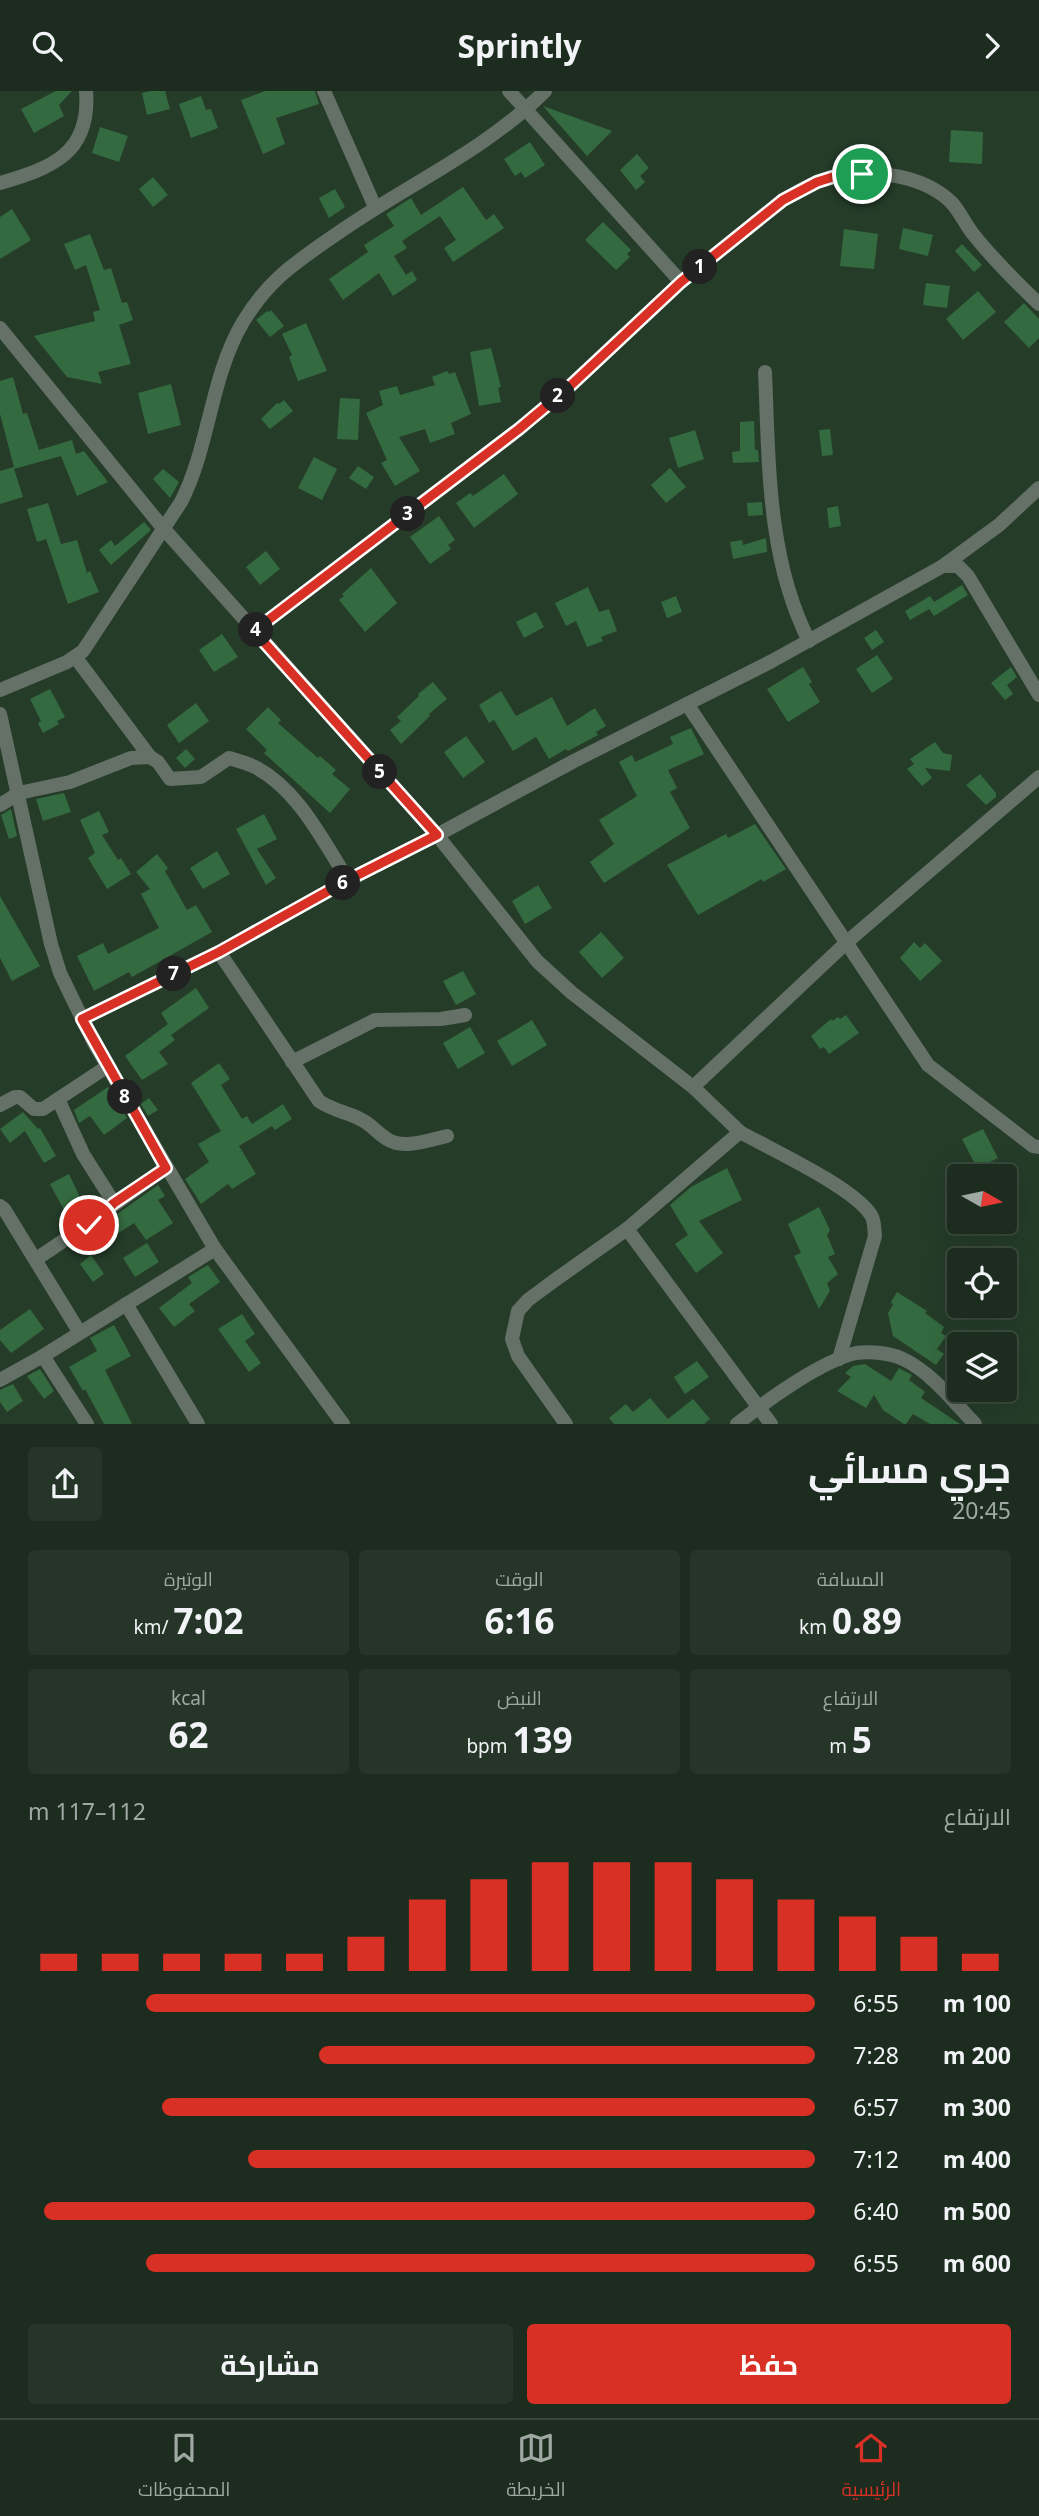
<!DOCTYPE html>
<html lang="ar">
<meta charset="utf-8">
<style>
:root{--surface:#1c2d1f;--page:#253528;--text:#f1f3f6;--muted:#a0a8a4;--line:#3a493d;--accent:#d93025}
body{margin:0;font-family:"Noto Sans",Cairo,sans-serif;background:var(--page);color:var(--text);direction:rtl;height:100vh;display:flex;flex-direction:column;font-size:26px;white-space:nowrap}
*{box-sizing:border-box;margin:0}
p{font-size:23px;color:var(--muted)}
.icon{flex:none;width:38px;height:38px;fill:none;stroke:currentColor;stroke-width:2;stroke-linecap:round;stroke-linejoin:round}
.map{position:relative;height:1333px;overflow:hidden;direction:ltr}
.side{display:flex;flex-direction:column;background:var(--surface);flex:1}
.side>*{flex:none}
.needle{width:46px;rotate:99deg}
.controls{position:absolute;left:947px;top:1073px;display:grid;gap:14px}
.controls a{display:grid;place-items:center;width:70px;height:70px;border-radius:7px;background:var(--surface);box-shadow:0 7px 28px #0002,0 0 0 2px var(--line);font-size:35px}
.pin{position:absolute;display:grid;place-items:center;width:60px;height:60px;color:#fff;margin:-30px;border:4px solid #fff;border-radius:50%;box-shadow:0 2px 7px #0007}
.km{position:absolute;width:35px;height:35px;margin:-18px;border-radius:50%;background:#222;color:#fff;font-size:19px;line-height:35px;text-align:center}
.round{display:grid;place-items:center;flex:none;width:74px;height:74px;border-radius:7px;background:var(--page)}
.summary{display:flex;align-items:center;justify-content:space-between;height:119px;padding:0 28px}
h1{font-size:38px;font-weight:700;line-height:52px}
.figures{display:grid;grid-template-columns:repeat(3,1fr);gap:10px;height:119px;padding:7px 28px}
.figures div{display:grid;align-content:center;border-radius:7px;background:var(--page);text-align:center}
.figures b{font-size:35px;font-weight:700}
.figures small{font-size:19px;font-weight:400}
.figures p{font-size:19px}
.chart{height:196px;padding:14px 28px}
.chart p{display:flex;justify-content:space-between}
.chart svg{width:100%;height:126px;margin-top:7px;stroke:var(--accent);stroke-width:6}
.primary-button{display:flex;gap:14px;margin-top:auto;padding:14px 28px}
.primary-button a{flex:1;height:80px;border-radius:7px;background:var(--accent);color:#fff;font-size:28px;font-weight:700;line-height:80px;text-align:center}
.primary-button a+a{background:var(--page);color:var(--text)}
ul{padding:0 28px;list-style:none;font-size:23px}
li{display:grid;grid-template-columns:112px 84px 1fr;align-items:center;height:52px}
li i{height:18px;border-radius:9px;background:var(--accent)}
header{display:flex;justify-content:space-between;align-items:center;height:91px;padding:0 28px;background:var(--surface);font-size:32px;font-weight:700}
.tabs{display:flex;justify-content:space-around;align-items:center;height:98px;border-top:2px solid var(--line);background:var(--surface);font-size:19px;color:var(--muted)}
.tabs a{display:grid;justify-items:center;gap:4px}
.tabs .on{color:var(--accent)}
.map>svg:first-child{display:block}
.building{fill:#346a3f}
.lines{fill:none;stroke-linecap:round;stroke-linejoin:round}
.minor{stroke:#657067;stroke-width:14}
.route-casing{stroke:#fff;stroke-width:14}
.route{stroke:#d93025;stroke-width:9}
</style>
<header><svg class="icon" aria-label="forward" viewBox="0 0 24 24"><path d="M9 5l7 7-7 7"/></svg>Sprintly<svg class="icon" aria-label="search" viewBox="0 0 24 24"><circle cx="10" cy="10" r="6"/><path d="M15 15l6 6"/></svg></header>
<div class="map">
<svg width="1039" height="1333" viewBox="0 0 1039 1333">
<rect width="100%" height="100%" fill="#253c29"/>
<g class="building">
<polygon points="56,0 72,0 59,14 64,25 34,42 21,18"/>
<polygon points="151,0 165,0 170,18 147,24 142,2"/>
<polygon points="265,0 315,0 319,13 276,27 285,53 263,63 241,9"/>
<polygon points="201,5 206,19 211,18 218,37 191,47 179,13"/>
<polygon points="543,15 612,40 587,65"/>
<polygon points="100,36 128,45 119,71 92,62"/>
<polygon points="951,39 983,41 982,73 949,71"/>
<polygon points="530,51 545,74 525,87 521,81 515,85 504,68"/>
<polygon points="637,63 649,77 640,85 645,91 636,99 620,79"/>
<polygon points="153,86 168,104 153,116 139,98"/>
<polygon points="463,96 486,129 494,123 504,137 453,171 444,157 456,149 440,125 402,150 407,157 394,165 406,184 412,180 417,189 393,205 379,182 343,209 329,188 368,161 364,154 394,135 386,123 411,107 421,124"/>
<polygon points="335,98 345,116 329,127 319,107"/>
<polygon points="12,118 31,149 0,168 0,126"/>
<polygon points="603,131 631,159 627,163 630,166 616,179 585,149"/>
<polygon points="903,137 933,144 928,165 899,158"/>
<polygon points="844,138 878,143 874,178 840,175"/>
<polygon points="90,143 104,179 111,177 122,212 127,211 133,229 119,234 131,273 98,281 102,293 67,286 34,245 95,230 93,221 100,219 86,174 75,179 64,153"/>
<polygon points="962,153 982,174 974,181 955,160"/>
<polygon points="926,192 950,195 947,217 923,214"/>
<polygon points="978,200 996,221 963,249 946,228"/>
<polygon points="1024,212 1039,228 1039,247 1029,257 1004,231"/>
<polygon points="271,219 284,235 270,246 256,229 267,220 269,221"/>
<polygon points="306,232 327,280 298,290 289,266 292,264 282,243"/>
<polygon points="491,257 501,296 498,297 501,311 479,315 470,261"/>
<polygon points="447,280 449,283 455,281 471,323 451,332 455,343 430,352 425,338 399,346 420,380 395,395 381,372 387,369 366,322 383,314 379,300 397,295 400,304 435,294 432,286"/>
<polygon points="13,286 23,323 27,322 39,359 72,349 76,363 84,360 108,391 77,405 61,365 14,378 23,406 0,413 0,380 14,376 0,323 0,290"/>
<polygon points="171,293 181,334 148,343 138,302"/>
<polygon points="340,307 360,308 358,349 337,348"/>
<polygon points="284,309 293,320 270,338 261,328 277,312 279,313"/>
<polygon points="754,330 755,359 758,359 759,371 733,372 732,361 740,360 740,331"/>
<polygon points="830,338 833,364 822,365 819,339"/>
<polygon points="695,339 704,368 678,377 669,347"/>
<polygon points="314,366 337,378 322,409 298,397"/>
<polygon points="358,375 374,386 366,398 349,387"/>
<polygon points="670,377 686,396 666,412 651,394"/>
<polygon points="163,378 179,391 170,407 153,388"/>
<polygon points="504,383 518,403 474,437 456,412 470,402 473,405"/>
<polygon points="762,411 763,424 748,425 747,412"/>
<polygon points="48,412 61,453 77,449 87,482 90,480 99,501 68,513 46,448 37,451 27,418"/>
<polygon points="838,415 841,435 829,437 827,417"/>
<polygon points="439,425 455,449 448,454 451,458 430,473 410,446"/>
<polygon points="144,431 151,439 111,474 99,459 111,449 115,455"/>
<polygon points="766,447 767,461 733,468 730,451 742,449 743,454"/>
<polygon points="266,460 280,478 260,494 246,476"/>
<polygon points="371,477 397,512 365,541 339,509 344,505 342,503"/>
<polygon points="962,494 968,504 934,525 929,518 910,529 905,520 930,505 934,511"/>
<polygon points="588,496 599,521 609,518 617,540 601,546 603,550 587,556 576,530 566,535 555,512"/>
<polygon points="676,505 682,521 667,527 661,511"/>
<polygon points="536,521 544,536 524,547 516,531"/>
<polygon points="876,539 884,551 872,559 864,547"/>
<polygon points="222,543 238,566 214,581 199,559"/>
<polygon points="877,564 893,588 872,602 856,578"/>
<polygon points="803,576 812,591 809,593 820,611 788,631 767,598"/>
<polygon points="1011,576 1017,586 1007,594 1013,603 1005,609 991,592"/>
<polygon points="433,591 447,608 429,623 430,625 401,653 390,639 401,630 397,626 419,605 418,603"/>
<polygon points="50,598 65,626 57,630 59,633 43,642 38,632 41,630 30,608"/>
<polygon points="501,600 516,625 552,606 567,635 595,617 606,635 596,641 598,644 568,660 566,658 549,668 536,646 513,660 494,629 489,632 479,614"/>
<polygon points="196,612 209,630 179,652 167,634"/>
<polygon points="268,616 281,629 278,632 318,667 320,665 336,679 332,683 350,698 330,722 264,662 267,659 246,638"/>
<polygon points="691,637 704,663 668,679 677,697 670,701 690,737 604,792 590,771 614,753 599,729 637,705 619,671 632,664 635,671 673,653 670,646"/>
<polygon points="466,645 485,671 463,687 444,661"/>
<polygon points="935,651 943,662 952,664 950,680 925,677 932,687 922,695 907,678 914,673 910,668"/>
<polygon points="186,658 195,668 185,677 176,667"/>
<polygon points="980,683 996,702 996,706 986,714 966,694"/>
<polygon points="64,702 71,721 43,730 36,708"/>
<polygon points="11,718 17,745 9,748 1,724"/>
<polygon points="99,720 109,741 102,744 118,769 121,767 131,783 107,798 88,767 95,762 80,729"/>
<polygon points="264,723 277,748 257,758 276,787 266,794 236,738"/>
<polygon points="755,733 786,778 763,791 762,788 698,824 667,774 726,743 728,747"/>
<polygon points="217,760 230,783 203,798 190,777"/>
<polygon points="157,763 168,777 165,780 187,819 196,814 212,841 132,886 129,881 94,900 77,865 103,852 108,863 159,837 141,803 150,798 136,781"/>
<polygon points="538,794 552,817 525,833 512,810"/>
<polygon points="0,805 40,875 12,890 0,867"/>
<polygon points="601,841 624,867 602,887 579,861"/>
<polygon points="914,851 920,857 925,852 942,870 920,890 900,867"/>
<polygon points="463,880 476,903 456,914 443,890"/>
<polygon points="196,897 209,917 171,944 175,949 159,961 168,973 142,989 125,965 168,933 161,922"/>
<polygon points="846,924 859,942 829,963 824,956 820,958 811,945 831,928 832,930 838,926 840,928"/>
<polygon points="532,929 547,954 512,975 497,950"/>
<polygon points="470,936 485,962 458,978 443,952"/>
<polygon points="219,972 230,988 221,994 242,1028 247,1025 252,1033 283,1013 292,1028 275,1039 272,1035 239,1055 256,1083 232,1098 228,1093 201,1113 185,1088 209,1071 198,1053 221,1040 191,992"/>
<polygon points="108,996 127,1027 104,1044 90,1025 79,1032 74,1019"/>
<polygon points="149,1007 158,1019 148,1025 141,1013"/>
<polygon points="23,1021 38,1038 40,1037 56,1065 44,1072 25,1040 10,1052 0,1038"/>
<polygon points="983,1038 998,1067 977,1077 962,1048"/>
<polygon points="727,1077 742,1109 699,1130 723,1162 696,1182 675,1153 688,1144 670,1114 691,1096"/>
<polygon points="69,1083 87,1121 71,1132 50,1093"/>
<polygon points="158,1094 165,1105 158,1109 173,1132 146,1149 134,1132 108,1149 99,1136"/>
<polygon points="819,1116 830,1139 827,1144 835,1163 828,1166 838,1183 827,1192 830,1200 819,1218 794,1165 801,1162 788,1133"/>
<polygon points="147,1152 159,1171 135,1186 123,1167"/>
<polygon points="91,1164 104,1183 93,1191 80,1173"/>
<polygon points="208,1174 220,1191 189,1213 195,1220 174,1236 159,1217 192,1192 188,1186"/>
<polygon points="897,1201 927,1220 925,1222 944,1236 941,1242 946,1245 937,1258 944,1263 936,1274 893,1245 888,1222 893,1214 891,1211"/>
<polygon points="30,1218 44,1238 11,1262 0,1249 0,1239"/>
<polygon points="242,1223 255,1243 245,1250 261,1272 249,1281 218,1238"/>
<polygon points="114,1234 131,1265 105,1279 132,1333 104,1333 85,1298 83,1300 69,1276 97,1260 90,1247"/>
<polygon points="697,1270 709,1286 685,1303 674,1286"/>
<polygon points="865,1273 891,1290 899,1277 908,1282 912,1284 909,1289 925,1301 921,1307 960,1333 930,1333 913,1323 906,1333 904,1333 883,1319 874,1304 866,1317 837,1300 851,1286 845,1282 853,1275"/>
<polygon points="40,1278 54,1300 44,1308 27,1285"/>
<polygon points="13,1293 23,1310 7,1321 0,1311 0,1299"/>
<polygon points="650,1307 668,1328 693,1308 710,1328 704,1333 614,1333 609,1327 626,1313 633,1321"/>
</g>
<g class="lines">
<g class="minor">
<polyline points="324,0 375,116"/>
<path d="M509 0 681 191 783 109C800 99 817 89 836 85 874 78 924 84 952 112 960 121 965 133 973 143 993 168 1016 191 1039 213"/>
<path d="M0 92C51 77 91 63 86 0"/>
<polyline points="0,237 163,437 437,744 537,870 572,902 693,996 740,1041 627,1138 555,1189 528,1209 518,1220 512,1248 518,1265 566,1333"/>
<path d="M765 281C769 371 767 468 809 550"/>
<polyline points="943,475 999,434 1039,397"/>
<polyline points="254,540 519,338 569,296 681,191"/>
<polyline points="76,567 150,666"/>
<path d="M0 599 67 571 83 560 181 411C210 354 210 287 243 231 269 188 295 172 335 144 404 95 485 60 545 0"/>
<polyline points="687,613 928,974 1033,1055 1039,1056"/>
<polyline points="0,623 51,853 60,882 94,952 215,1158 343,1333"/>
<path d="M0 714 19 702 70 691 131 667 150 666 158 671 170 688 201 686 229 667C238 670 247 672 255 676 298 698 323 750 348 789"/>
<path d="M219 861 319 1010C332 1019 346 1021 360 1028 370 1032 377 1042 387 1048 403 1059 429 1049 447 1045"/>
<polyline points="82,928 219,861 348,789 437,744 574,670 772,570 943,475 958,475 968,485 1039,604"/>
<polyline points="292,971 375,929 441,928 465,924"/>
<polyline points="693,996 847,851 1039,686"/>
<polyline points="58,1008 83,1063 114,1112"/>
<polyline points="0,1014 15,1006 20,1006 34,1018 43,1018 108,975"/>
<path d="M740 1041C772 1059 853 1096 871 1124 875 1130 874 1138 875 1145L839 1268"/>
<polyline points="0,1115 4,1118 80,1242"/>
<polyline points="627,1138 771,1333"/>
<path d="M36 1168C81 1139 122 1107 166 1077"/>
<polyline points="126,1213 198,1333"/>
<polyline points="43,1265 87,1333"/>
<polyline points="0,1289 43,1265 215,1158"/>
<path d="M737 1333C766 1310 821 1270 856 1262 871 1260 890 1262 903 1268 931 1281 954 1311 975 1333"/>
</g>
</g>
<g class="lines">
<g class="route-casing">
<polyline id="route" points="89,1134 114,1112 166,1077 82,928 219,861 348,789 437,744 254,540 519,338 569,296 681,191 783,109 817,91 836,85 862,83"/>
</g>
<use href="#route" class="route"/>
</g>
</svg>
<div class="controls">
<a><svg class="needle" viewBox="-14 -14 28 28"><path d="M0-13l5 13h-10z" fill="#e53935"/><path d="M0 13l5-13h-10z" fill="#a0a8a4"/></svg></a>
<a><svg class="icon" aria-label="locate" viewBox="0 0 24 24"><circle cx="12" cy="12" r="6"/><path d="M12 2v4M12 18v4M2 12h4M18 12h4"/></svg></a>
<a><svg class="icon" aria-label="layers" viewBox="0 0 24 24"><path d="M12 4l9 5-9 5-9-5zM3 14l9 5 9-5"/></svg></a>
</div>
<div class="pin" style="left:862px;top:83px;background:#1e9e55"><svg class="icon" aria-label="arrive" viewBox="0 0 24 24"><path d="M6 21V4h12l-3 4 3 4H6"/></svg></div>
<div class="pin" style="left:89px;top:1134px;background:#d93025"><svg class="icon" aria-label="check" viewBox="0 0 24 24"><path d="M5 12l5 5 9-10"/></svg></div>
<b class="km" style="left:700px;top:176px">1</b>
<b class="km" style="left:558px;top:305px">2</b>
<b class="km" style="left:408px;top:423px">3</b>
<b class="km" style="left:256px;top:539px">4</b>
<b class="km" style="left:380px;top:681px">5</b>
<b class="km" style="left:343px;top:792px">6</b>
<b class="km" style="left:174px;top:883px">7</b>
<b class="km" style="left:125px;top:1006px">8</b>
</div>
<section class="side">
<div class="summary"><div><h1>جري مسائي</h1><p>20:45</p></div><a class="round"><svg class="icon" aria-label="share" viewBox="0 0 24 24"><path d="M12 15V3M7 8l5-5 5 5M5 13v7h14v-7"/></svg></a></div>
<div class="figures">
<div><p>المسافة</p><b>0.89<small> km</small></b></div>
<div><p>الوقت</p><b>6:16</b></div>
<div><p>الوتيرة</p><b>7:02<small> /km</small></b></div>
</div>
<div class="figures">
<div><p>الارتفاع</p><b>5<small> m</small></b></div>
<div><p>النبض</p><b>139<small> bpm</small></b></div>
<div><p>kcal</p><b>62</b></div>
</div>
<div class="chart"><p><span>الارتفاع</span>112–117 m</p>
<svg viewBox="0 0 160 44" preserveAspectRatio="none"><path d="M5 44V38M15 44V38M25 44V38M35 44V38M45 44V38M55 44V32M65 44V19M75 44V12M85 44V6M95 44V6M105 44V6M115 44V12M125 44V19M135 44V25M145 44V32M155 44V38"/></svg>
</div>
<ul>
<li><b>100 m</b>6:55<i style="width:85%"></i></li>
<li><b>200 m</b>7:28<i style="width:63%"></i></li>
<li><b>300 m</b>6:57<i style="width:83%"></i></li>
<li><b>400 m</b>7:12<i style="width:72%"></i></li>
<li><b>500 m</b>6:40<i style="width:98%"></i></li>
<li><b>600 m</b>6:55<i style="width:85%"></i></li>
</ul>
<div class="primary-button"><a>حفظ</a><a>مشاركة</a></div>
</section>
<nav class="tabs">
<a class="on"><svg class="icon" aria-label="home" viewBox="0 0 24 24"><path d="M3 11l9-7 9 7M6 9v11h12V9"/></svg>الرئيسية</a>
<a><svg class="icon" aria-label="map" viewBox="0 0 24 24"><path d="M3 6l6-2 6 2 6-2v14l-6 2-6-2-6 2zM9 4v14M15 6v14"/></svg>الخريطة</a>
<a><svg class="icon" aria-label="saved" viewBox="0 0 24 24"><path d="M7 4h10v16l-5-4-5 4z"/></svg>المحفوظات</a>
</nav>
